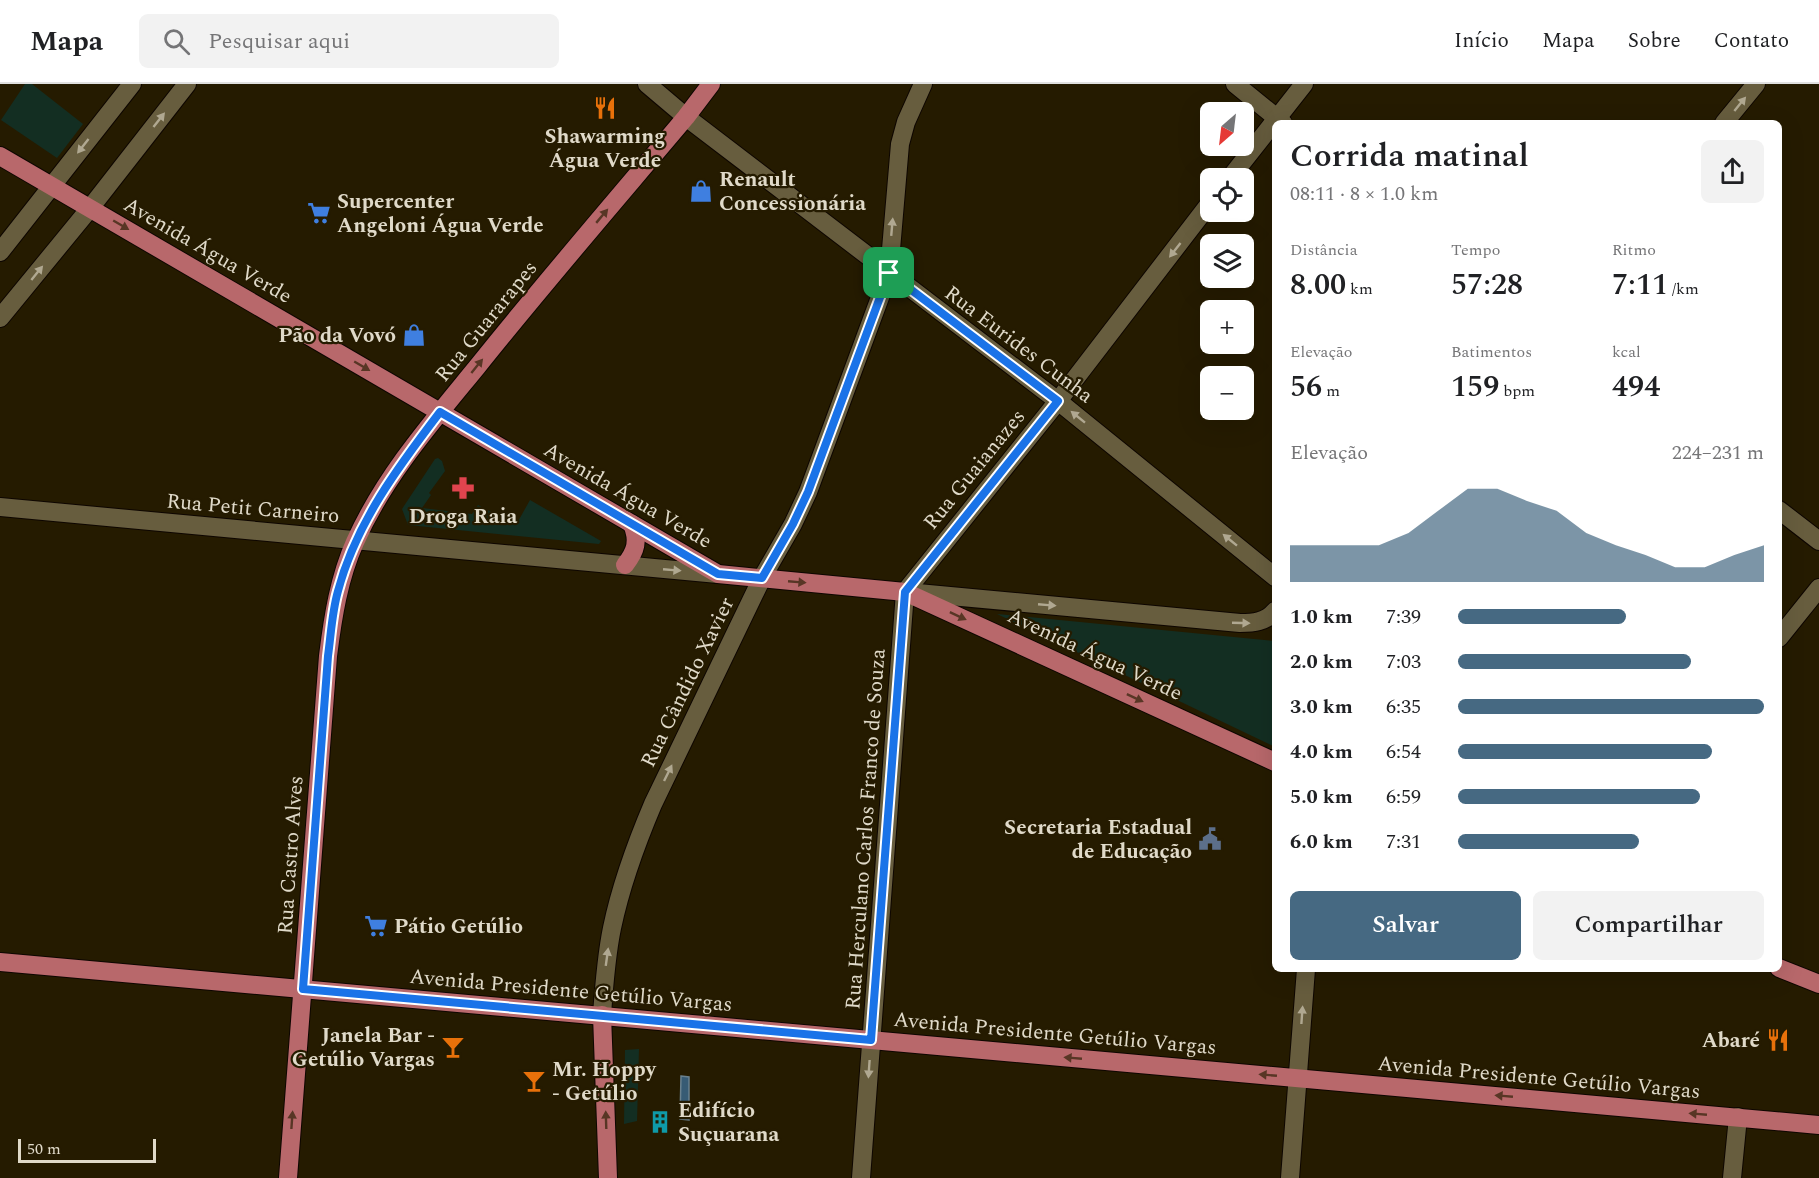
<!DOCTYPE html>
<html lang="pt">
<meta charset="utf-8">
<style>
:root{--surface:#fff;--page:#f2f2f2;--text:#202124;--muted:#757577;--line:#e0e0e0;--accent:#466982}
body{margin:0;font-family:Spectral,serif;background:var(--page);color:var(--text);height:100vh;display:flex;flex-direction:column;font-size:22px;white-space:nowrap}
*{box-sizing:border-box;margin:0}
p{font-size:20px;color:var(--muted)}
.icon{flex:none;width:33px;height:33px;fill:none;stroke:currentColor;stroke-width:2;stroke-linecap:round;stroke-linejoin:round}
.map{position:relative;flex:1;overflow:hidden}
.side{position:absolute;left:1272px;top:36px;width:510px;height:852px;display:flex;flex-direction:column;background:var(--surface);border-radius:9px;box-shadow:0 6px 24px #0002}
.side>*{flex:none}
.needle{width:39px;rotate:208deg}
.buttons{position:absolute;left:1200px;top:18px;display:grid;gap:12px}
.buttons a{display:grid;place-items:center;width:54px;height:54px;border-radius:9px;background:var(--surface);box-shadow:0 6px 24px #0002;font-size:30px}
.scale{position:absolute;left:18px;bottom:15px;width:138px;box-sizing:border-box;padding-left:6px;border:3px solid #e0dac9;border-top:0;font-size:16px;line-height:21px;white-space:nowrap;color:#e0dac9;-webkit-text-stroke:4px #251b00;paint-order:stroke}
.pin{position:absolute;display:grid;place-items:center;width:51px;height:51px;color:#fff;margin:-26px;border-radius:12px;box-shadow:0 3px 9px #0006}
.round{display:grid;place-items:center;flex:none;width:63px;height:63px;border-radius:9px;background:var(--page)}
.headline{display:flex;align-items:center;justify-content:space-between;height:102px;padding:0 18px}
h1{font-size:33px;font-weight:600;line-height:45px}
.metrics{display:grid;grid-template-columns:repeat(3,1fr);gap:9px;height:102px;padding:6px 18px}
.metrics div{display:grid;align-content:center}
.metrics b{font-size:30px;font-weight:600}
.metrics small{font-size:16px;font-weight:400}
.metrics p{font-size:16px}
.chart{height:168px;padding:12px 18px}
.chart p{display:flex;justify-content:space-between}
.chart svg{width:100%;height:108px;margin-top:6px;fill:var(--accent);opacity:.7}
.button{display:flex;gap:12px;margin-top:auto;padding:12px 18px}
.button a{flex:1;height:69px;border-radius:9px;background:var(--accent);color:#fff;font-size:24px;font-weight:600;line-height:69px;text-align:center}
.button a+a{background:var(--page);color:var(--text)}
ul{padding:0 18px;list-style:none;font-size:20px}
li{display:grid;grid-template-columns:96px 72px 1fr;align-items:center;height:45px}
li i{height:15px;border-radius:8px;background:var(--accent)}
header{display:flex;align-items:center;gap:36px;box-sizing:border-box;height:84px;padding:0 30px;background:var(--surface);border-bottom:2px solid var(--line)}
header strong{font-size:28px}
nav{display:flex;gap:33px;margin-inline-start:auto;font-size:21px}
.search{width:420px;height:54px;background:var(--page);display:flex;align-items:center;gap:15px;box-sizing:border-box;padding:0 21px;border-radius:9px;color:var(--muted);font-size:22px}
.map>svg:first-child{display:block}
.green{fill:#132e22}
.water{fill:#375b74;stroke:#6a818e;stroke-width:1.5}
.lines{fill:none;stroke-linecap:round;stroke-linejoin:round}
.minor-casing{stroke:#0e0600;stroke-width:20}
.major-casing{stroke:#0e0600;stroke-width:20}
.minor{stroke:#675d3e;stroke-width:18}
.major{stroke:#b8686b;stroke-width:18}
.oneway{fill:#b0a891}
.oneway2{fill:#583625}
.route-casing{stroke:#fff;stroke-width:12}
.route{stroke:#1a73e8;stroke-width:8}
.labels{text-anchor:middle;stroke-width:4.5;stroke-linejoin:round;paint-order:stroke}
.poi-label{font-size:21px;font-weight:bold;fill:#e0dac9;stroke:#251b00;text-anchor:start}
.street-label{font-size:21px;fill:#e0dac9;stroke:#251b00}
</style>
<header>
<strong>Mapa</strong>
<div class="search"><svg class="icon" aria-label="search" viewBox="0 0 24 24"><circle cx="10" cy="10" r="6"/><path d="M15 15l6 6"/></svg>Pesquisar aqui</div>
<nav><a>Início</a><a>Mapa</a><a>Sobre</a><a>Contato</a></nav>
</header>
<div class="map">
<svg width="1819" height="1094" viewBox="0 0 1819 1094">
<rect width="100%" height="100%" fill="#251b00"/>
<g class="green">
<polygon points="25,0 32,0 83,40 57,74 1,36"/>
<polygon points="438,374 442,377 445,387 429,409 431,411 422,424 472,430 478,421 516,441 530,416 601,457 599,460 408,441 402,425 435,375"/>
<polygon points="997,530 1275,557 1275,663"/>
<polygon points="639,965 637,1037 624,1040 625,966"/>
</g>
<polygon class="water" points="681,992 689,993 689,1036 680,1035"/>
<g class="lines">
<g class="minor-casing">
<g id="minor">
<polyline points="647,0 686,33 1058,317 1275,493"/>
<polyline points="1235,0 1283,39"/>
<polyline points="1724,39 1756,0"/>
<polyline points="1230,94 1304,0"/>
<polyline points="0,168 132,0"/>
<polyline points="0,234 91,123 187,0"/>
<polyline points="0,423 718,490"/>
<polyline points="1779,426 1819,457"/>
<polyline points="905,508 1058,317 1210,119"/>
<path d="M907 508 1240 539C1253 539 1266 538 1275 527"/>
<polyline points="1779,554 1819,504"/>
<path d="M602 931C604 902 606 873 612 844 621 801 636 760 653 720L762 494 793 440 808 408 889 189 900 60 906 38 923 0"/>
<polyline points="861,1094 905,508"/>
<polyline points="1290,1094 1306,885"/>
<polyline points="1732,1094 1738,1033"/>
</g>
</g>
<g class="major-casing">
<g id="major">
<polyline points="0,72 718,490 905,508 1275,678"/>
<path d="M625 481C636 467 639 457 632 440"/>
<polyline points="0,878 1819,1041"/>
<polyline points="1779,884 1819,900"/>
<polyline points="602,931 608,1094"/>
<path d="M288 1094 328 572C333 532 339 494 355 458 384 393 432 338 477 283 545 198 616 116 686 33L711 0"/>
</g>
</g>
<use href="#minor" class="minor"/>
<use href="#major" class="major"/>
</g>
<defs><path id="oneway-solid" d="M-6-.8H1V-3.2L6.5 0L1 3.2V.8H-6Z" transform="scale(1.5)"/></defs>
<g class="oneway">
<use href="#oneway-solid" transform="translate(1740 20) rotate(-51)"/>
<use href="#oneway-solid" transform="translate(159 36) rotate(-52)"/>
<use href="#oneway-solid" transform="translate(83 62) rotate(128)"/>
<use href="#oneway-solid" transform="translate(892 143) rotate(-85)"/>
<use href="#oneway-solid" transform="translate(1175 166) rotate(128)"/>
<use href="#oneway-solid" transform="translate(37 189) rotate(-51)"/>
<use href="#oneway-solid" transform="translate(1078 333) rotate(-141)"/>
<use href="#oneway-solid" transform="translate(1230 456) rotate(-141)"/>
<use href="#oneway-solid" transform="translate(672 486) rotate(5)"/>
<use href="#oneway-solid" transform="translate(1047 521) rotate(5)"/>
<use href="#oneway-solid" transform="translate(1241 539) rotate(2)"/>
<use href="#oneway-solid" transform="translate(668 689) rotate(-64)"/>
<use href="#oneway-solid" transform="translate(607 873) rotate(-82)"/>
<use href="#oneway-solid" transform="translate(1302 931) rotate(-86)"/>
<use href="#oneway-solid" transform="translate(869 985) rotate(94)"/>
</g>
<g class="oneway2">
<use href="#oneway-solid" transform="translate(602 132) rotate(-50)"/>
<use href="#oneway-solid" transform="translate(121 141) rotate(30)"/>
<use href="#oneway-solid" transform="translate(362 282) rotate(30)"/>
<use href="#oneway-solid" transform="translate(477 282) rotate(-51)"/>
<use href="#oneway-solid" transform="translate(797 498) rotate(5)"/>
<use href="#oneway-solid" transform="translate(958 532) rotate(25)"/>
<use href="#oneway-solid" transform="translate(1135 614) rotate(25)"/>
<use href="#oneway-solid" transform="translate(1073 974) rotate(-175)"/>
<use href="#oneway-solid" transform="translate(1268 991) rotate(-175)"/>
<use href="#oneway-solid" transform="translate(1504 1012) rotate(-175)"/>
<use href="#oneway-solid" transform="translate(1698 1030) rotate(-175)"/>
<use href="#oneway-solid" transform="translate(292 1036) rotate(-86)"/>
<use href="#oneway-solid" transform="translate(606 1036) rotate(-92)"/>
</g>
<g class="lines">
<g class="route-casing">
<path id="route" d="M889 189 1058 317 905 508 871 956 303 905 328 572C331 550 332 528 338 507 356 439 398 383 440 328L718 490 762 494 793 440 808 408Z"/>
</g>
<use href="#route" class="route"/>
</g>
<defs>
<g id="restaurant-bare" transform="scale(1.8)"><path d="M-5-6h1v4h1v-4h1v4h1v-4h1v5L-1.5 .5V6h-2V.5L-5-1ZM5-6V6H3V1.5H1.5Q1.5-4 5-6Z" fill="#e8710a" stroke="#251b00" stroke-width="2.5" paint-order="stroke"/></g>
<g id="shop-bare" transform="scale(1.8)"><path d="M-5-2.5h2.3a2.7 3.5 0 0 1 5.4 0H5L5.5 6h-11ZM-1.5-2.5h3a1.5 2.3 0 0 0-3 0Z" fill="#3f7fe0" stroke="#251b00" stroke-width="2.5" paint-order="stroke"/></g>
<g id="supermarket-bare" transform="scale(1.8)"><path d="M-6-5.5h2.5l.6 2H6L4.5 2H-2.5L-4.4-4H-6ZM-1.5 3.2a1.3 1.3 0 1 0 .1 0ZM3 3.2a1.3 1.3 0 1 0 .1 0Z" fill="#3f7fe0" stroke="#251b00" stroke-width="2.5" paint-order="stroke"/></g>
<g id="pharmacy-bare" transform="scale(1.8)"><path d="M-2-6h4v4h4v4h-4v4h-4v-4h-4v-4h4Z" fill="#e0444e" stroke="#251b00" stroke-width="2.5" paint-order="stroke"/></g>
<g id="civic-bare" transform="scale(1.8)"><path d="M-.6-6.5H3V-4.5H.6V-3L4-1V1h2V6H-6V1h2V-1L-.6-3ZM-1.2 2.5V6h2.4V2.5Z" fill="#5c6f8a" stroke="#251b00" stroke-width="2.5" paint-order="stroke"/></g>
<g id="bar-bare" transform="scale(1.8)"><path d="M-6-5H6L.8 .8V4.5H3.5V6h-7V4.5H-.8V.8Z" fill="#e8710a" stroke="#251b00" stroke-width="2.5" paint-order="stroke"/></g>
<g id="building-bare" transform="scale(1.8)"><path d="M-4-6H4V6H1V3H-1V6H-4ZM-2.5-4.3h1.7v1.8h-1.7ZM.8-4.3h1.7v1.8H.8ZM-2.5-1h1.7V.8h-1.7ZM.8-1h1.7V.8H.8Z" fill="#0f9aa8" stroke="#251b00" stroke-width="2.5" paint-order="stroke"/></g>
</defs>
<g fill-rule="evenodd">
<use href="#restaurant-bare" x="605" y="24"/>
<use href="#shop-bare" x="701" y="107"/>
<use href="#supermarket-bare" x="319" y="129"/>
<use href="#shop-bare" x="414" y="251"/>
<use href="#pharmacy-bare" x="463" y="404"/>
<use href="#civic-bare" x="1210" y="755"/>
<use href="#supermarket-bare" x="376" y="842"/>
<use href="#restaurant-bare" x="1778" y="956"/>
<use href="#bar-bare" x="453" y="963"/>
<use href="#bar-bare" x="534" y="997"/>
<use href="#building-bare" x="660" y="1038"/>
</g>
<g class="labels">
<g class="poi-label">
<text x="605" y="59" text-anchor="middle">Shawarming<tspan x="605" dy="24">Água Verde</tspan></text>
<text x="719" y="102">Renault<tspan x="719" dy="24">Concessionária</tspan></text>
<text x="337" y="124">Supercenter<tspan x="337" dy="24">Angeloni Água Verde</tspan></text>
<text x="396" y="258" text-anchor="end">Pão da Vovó</text>
<text x="463" y="439" text-anchor="middle">Droga Raia</text>
<text x="1192" y="750" text-anchor="end">Secretaria Estadual<tspan x="1192" dy="24">de Educação</tspan></text>
<text x="394" y="849">Pátio Getúlio</text>
<text x="435" y="958" text-anchor="end">Janela Bar -<tspan x="435" dy="24">Getúlio Vargas</tspan></text>
<text x="1760" y="963" text-anchor="end">Abaré</text>
<text x="552" y="992">Mr. Hoppy<tspan x="552" dy="24">- Getúlio</tspan></text>
<text x="678" y="1033">Edifício<tspan x="678" dy="24">Suçuarana</tspan></text>
</g>
<g class="street-label">
<text transform="translate(208 166) rotate(30)" y="7">Avenida Água Verde</text>
<text transform="translate(486 237) rotate(-51)" y="7">Rua Guararapes</text>
<text transform="translate(1019 260) rotate(37)" y="7">Rua Eurides Cunha</text>
<text transform="translate(974 385) rotate(-51)" y="7">Rua Guaianazes</text>
<text transform="translate(628 411) rotate(30)" y="7">Avenida Água Verde</text>
<text transform="translate(253 424) rotate(5)" y="7">Rua Petit Carneiro</text>
<text transform="translate(1095 570) rotate(25)" y="7">Avenida Água Verde</text>
<text transform="translate(687 598) rotate(-64)" y="7">Rua Cândido Xavier</text>
<text transform="translate(865 745) rotate(-86)" y="7">Rua Herculano Carlos Franco de Souza</text>
<text transform="translate(290 771) rotate(-86)" y="7">Rua Castro Alves</text>
<text transform="translate(571 906) rotate(5)" y="7">Avenida Presidente Getúlio Vargas</text>
<text transform="translate(1055 949) rotate(5)" y="7">Avenida Presidente Getúlio Vargas</text>
<text transform="translate(1539 993) rotate(5)" y="7">Avenida Presidente Getúlio Vargas</text>
</g>
</g>
</svg>
<div class="buttons">
<a><svg class="needle" viewBox="-14 -14 28 28"><path d="M0-13l5 13h-10z" fill="#e53935"/><path d="M0 13l5-13h-10z" fill="#757577"/></svg></a>
<a><svg class="icon" aria-label="locate" viewBox="0 0 24 24"><circle cx="12" cy="12" r="6"/><path d="M12 2v4M12 18v4M2 12h4M18 12h4"/></svg></a>
<a><svg class="icon" aria-label="layers" viewBox="0 0 24 24"><path d="M12 4l9 5-9 5-9-5zM3 14l9 5 9-5"/></svg></a>
<a>+</a>
<a>−</a>
</div>
<div class="scale">50 m</div>
<div class="pin" style="left:889px;top:189px;background:#1e9e55"><svg class="icon" aria-label="arrive" viewBox="0 0 24 24"><path d="M6 21V4h12l-3 4 3 4H6"/></svg></div>
<section class="side">
<div class="headline"><div><h1>Corrida matinal</h1><p>08:11 · 8 × 1.0 km</p></div><a class="round"><svg class="icon" aria-label="share" viewBox="0 0 24 24"><path d="M12 15V3M7 8l5-5 5 5M5 13v7h14v-7"/></svg></a></div>
<div class="metrics">
<div><p>Distância</p><b>8.00<small> km</small></b></div>
<div><p>Tempo</p><b>57:28</b></div>
<div><p>Ritmo</p><b>7:11<small> /km</small></b></div>
</div>
<div class="metrics">
<div><p>Elevação</p><b>56<small> m</small></b></div>
<div><p>Batimentos</p><b>159<small> bpm</small></b></div>
<div><p>kcal</p><b>494</b></div>
</div>
<div class="chart"><p><span>Elevação</span>224–231 m</p>
<svg viewBox="0 0 160 44" preserveAspectRatio="none"><path d="M0 44V29L10 29L20 29L30 29L40 24L50 15L60 6L70 6L80 11L90 15L100 24L110 29L120 33L130 38L140 38L150 33L160 29V44z"/></svg>
</div>
<ul>
<li><b>1.0 km</b>7:39<i style="width:55%"></i></li>
<li><b>2.0 km</b>7:03<i style="width:76%"></i></li>
<li><b>3.0 km</b>6:35<i style="width:100%"></i></li>
<li><b>4.0 km</b>6:54<i style="width:83%"></i></li>
<li><b>5.0 km</b>6:59<i style="width:79%"></i></li>
<li><b>6.0 km</b>7:31<i style="width:59%"></i></li>
</ul>
<div class="button"><a>Salvar</a><a>Compartilhar</a></div>
</section>
</div>
